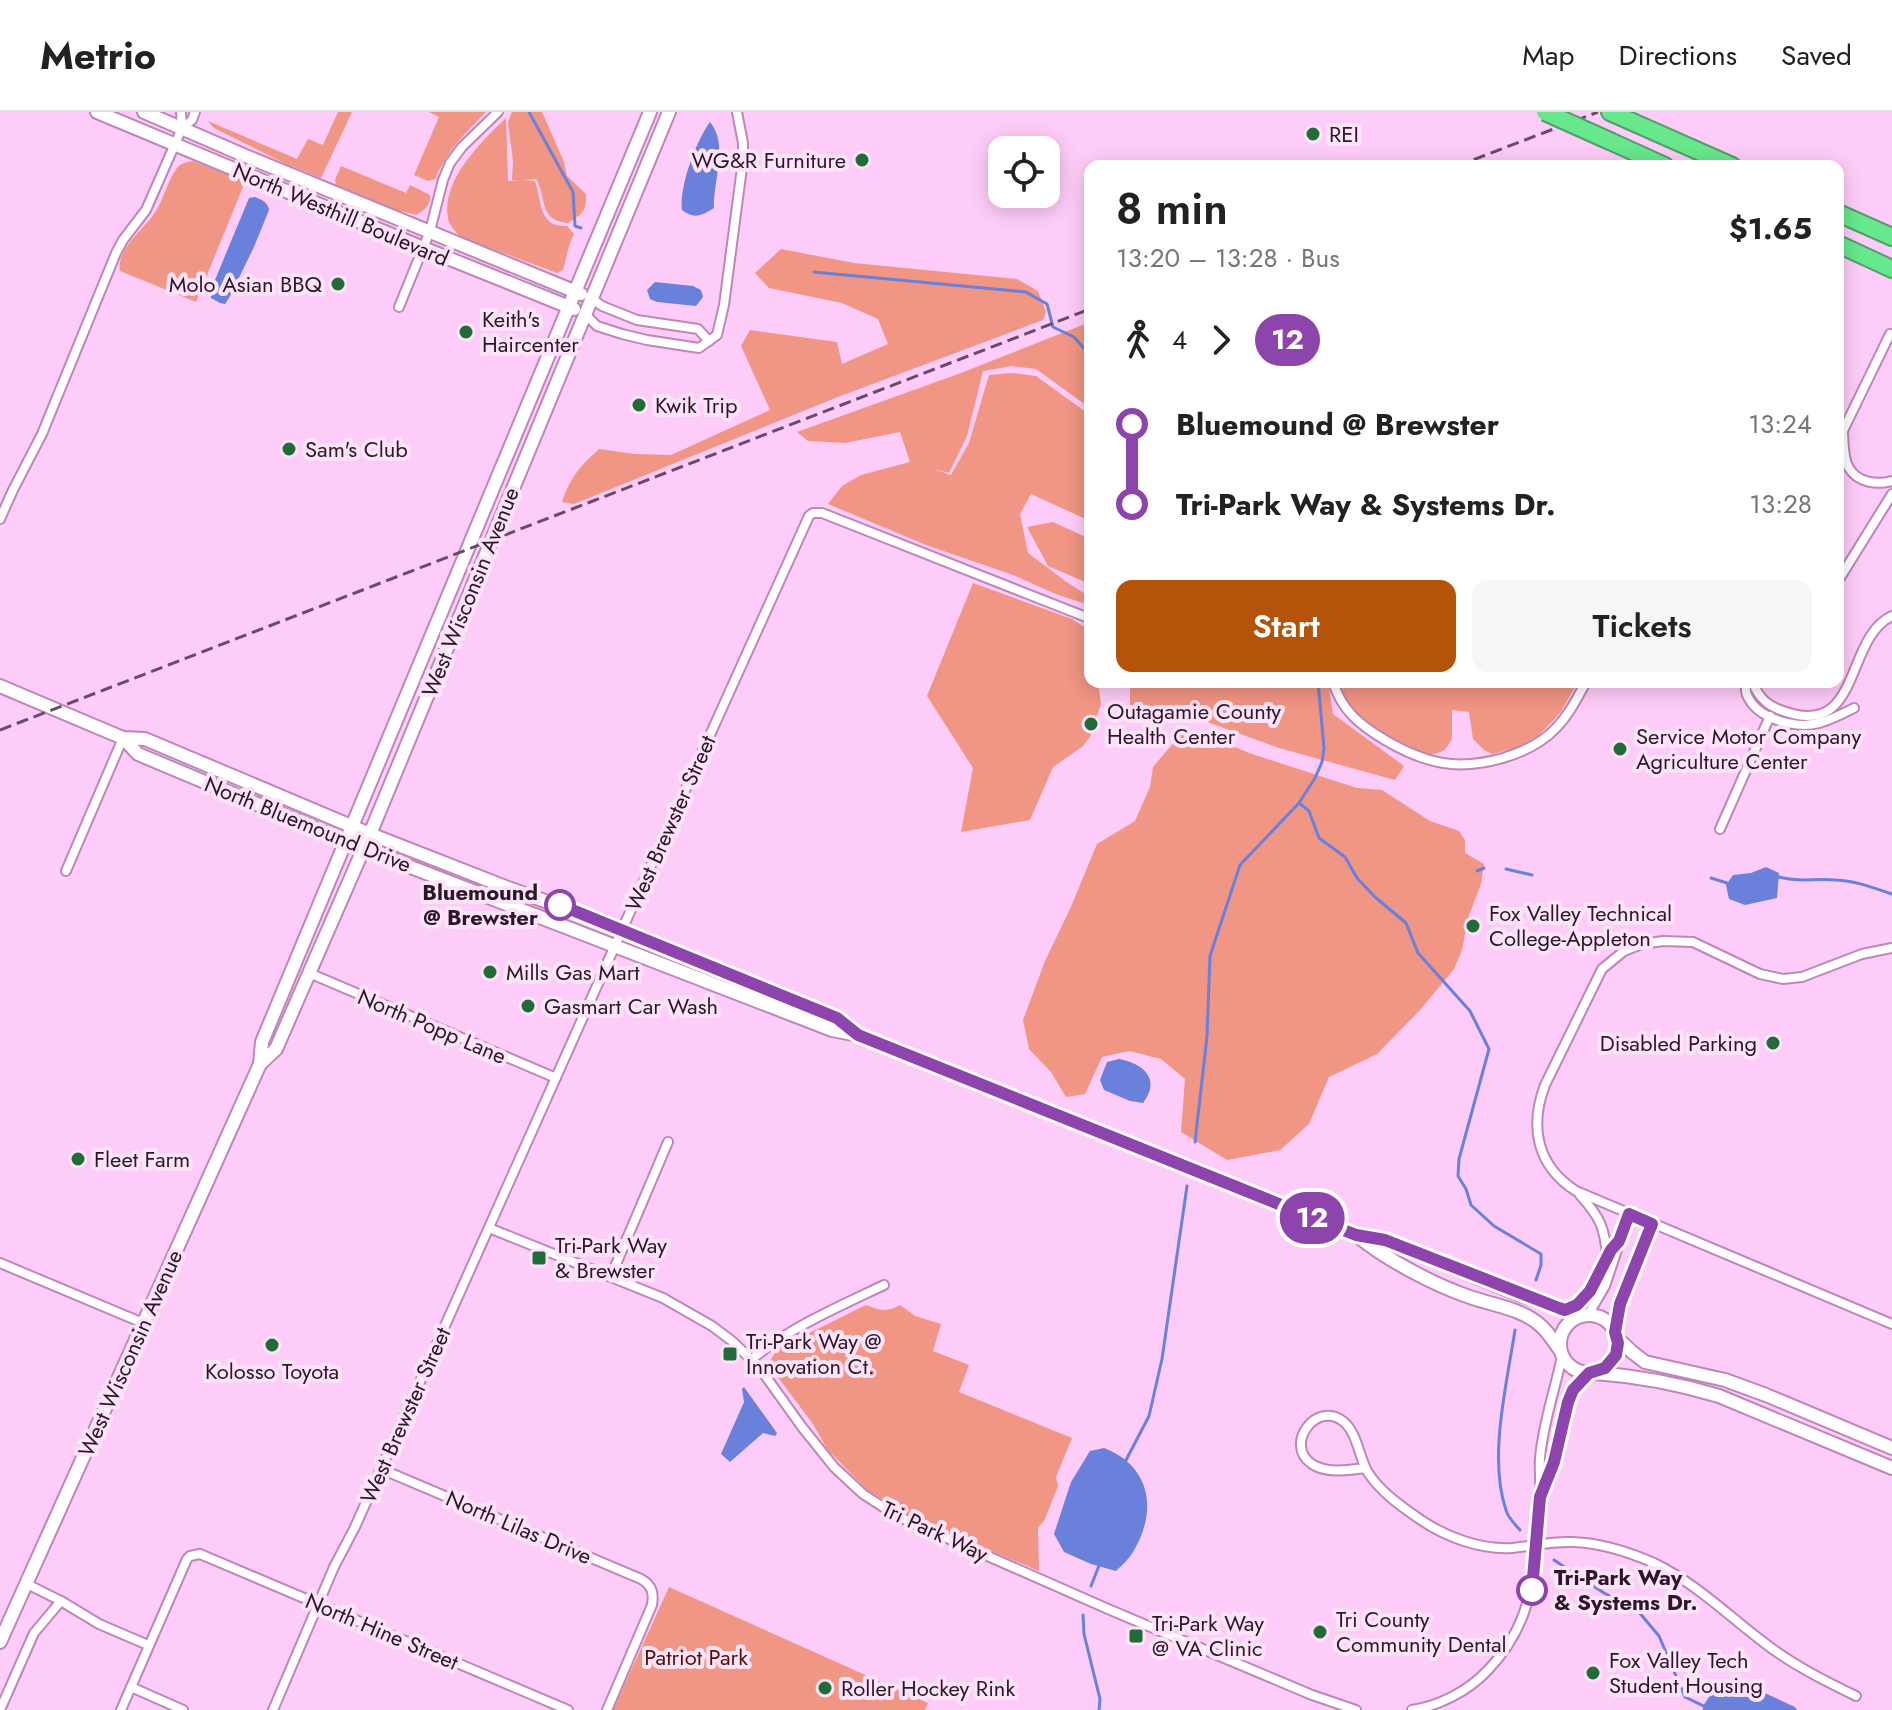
<!DOCTYPE html>
<html lang="en">
<head>
<meta charset="utf-8">
<style>
  body { margin:0; font-family:Jost,sans-serif; background:#f6f6f6; color:#222; height:100vh; display:flex; flex-direction:column; font-size:30px; white-space:nowrap }
  * { box-sizing:border-box; margin:0 }
  p { font-size:26px; color:#767676 }
  .icon { flex:none; width:44px; height:44px; fill:none; stroke:currentColor; stroke-width:2; stroke-linecap:round; stroke-linejoin:round }
  .map { position:relative; flex:1; overflow:hidden }
  .details { position:absolute; left:1084px; top:48px; width:760px; height:528px; display:flex; flex-direction:column; background:#fff; border-radius:16px; box-shadow:0 4px 20px #0003 }
  .details>* { flex:none }
  .badge { padding:0 16px; border-radius:26px; font-size:28px; line-height:52px }
  .fabs { position:absolute; left:988px; top:24px; display:grid; gap:16px }
  .fabs a { display:grid; place-items:center; width:72px; height:72px; border-radius:16px; background:#fff; box-shadow:0 4px 20px #0003; font-size:40px }
  .map>.badge { position:absolute; translate:-50% -50%; box-shadow:0 0 0 4px #fff }
  .legs { display:flex; align-items:center; gap:12px; height:88px; padding:0 32px; font-size:26px }
  .legs p { margin-inline-start:auto }
  .head { display:flex; align-items:center; justify-content:space-between; height:136px; padding:0 32px }
  h1 { font-size:44px; font-weight:600; line-height:60px }
  .cta { display:flex; gap:16px; margin-top:auto; padding:16px 32px }
  .cta a { flex:1; height:92px; border-radius:16px; background:#b45309; color:#fff; font-size:32px; font-weight:600; line-height:92px; text-align:center }
  .cta a+a { background:#f6f6f6; color:#222 }
  ul { padding:0 32px; list-style:none }
  li { display:flex; align-items:center; gap:28px; height:80px; font-size:30px }
  li i { display:grid; place-items:center; width:12px; height:100%; margin:0 10px; background:currentColor }
  li i::after { content:''; width:20px; height:20px; margin:-10px; border:6px solid; border-radius:50%; background:#fff }
  li p { margin-inline-start:auto }
  li:first-child i { background:linear-gradient(#0000 50%,currentColor 0) }
  li:last-child i { background:linear-gradient(currentColor 50%,#0000 0) }
  header { display:flex; align-items:center; gap:48px; box-sizing:border-box; height:112px; padding:0 40px; background:#fff; border-bottom:2px solid #e0e0e0 }
  header strong { font-size:38px }
  nav { display:flex; gap:44px; margin-inline-start:auto; font-size:28px }
  .map>svg:first-child { display:block }
  .green { fill:#f19584 }
  .water { fill:#6981da }
  .lines { fill:none; stroke-linecap:round; stroke-linejoin:round }
  .stream { stroke:#6981da; stroke-width:3 }
  .street-casing { stroke:#c085b9; stroke-width:12 }
  .secondary-casing { stroke:#c085b9; stroke-width:16 }
  .highway-casing { stroke:#539e6a; stroke-width:20 }
  .street { stroke:#fff; stroke-width:8 }
  .secondary { stroke:#fff; stroke-width:12 }
  .highway { stroke:#68e88d; stroke-width:16 }
  .rail { stroke:#6a4b66; stroke-width:3; stroke-dasharray:12 6; stroke-linecap:butt }
  .highway-bridge-casing { stroke:#539e6a; stroke-width:20; stroke-linecap:butt }
  .highway-bridge { stroke:#68e88d; stroke-width:16 }
  .line-1-casing { stroke:#fff; stroke-width:18 }
  .line-1 { stroke:#8e44ad; stroke-width:12 }
  .poi-dot { fill:#216b39; stroke:#fce3f8; stroke-width:3 }
  .stop-1-dot { fill:#fff; stroke:#8e44ad; stroke-width:4 }
  .labels { text-anchor:middle; stroke-width:8; stroke-linejoin:round; paint-order:stroke }
  .poi-label { font-size:22px; fill:#2d162a; stroke:#fce3f8; text-anchor:start }
  .street-label { font-size:22px; fill:#2d162a; stroke:#fce3f8 }
  .stop-label { font-size:22px; font-weight:bold; fill:#2d162a; stroke:#fce3f8; text-anchor:end }
  .park-label { font-size:22px; fill:#520e07; stroke:#fce3f8 }
</style>
</head>
<body>
<header>
<strong>Metrio</strong>
<nav><a>Map</a><a>Directions</a><a>Saved</a></nav>
</header>
<div class="map">
<svg width="1892" height="1598" viewBox="0 0 1892 1598">
  <rect width="100%" height="100%" fill="#feccf8"/>
  <g class="green">
    <polygon points="338,0 352,0 321,66 286,52 214,16 208,9 297,47 308,27 323,33"/>
    <path d="M429 0H486C465 21 447 39 435 67L428 69 414 63 439 5Z"/>
    <path d="M512 0H542L564 50 567 64 586 82C587 100 582 102 568 111 537 108 548 86 536 67L523 68 535 69C542 90 538 115 567 114L574 122C568 133 567 145 563 158L557 161 460 125C456 120 451 115 449 110 438 71 481 30 506 6L508 69 520 68H512L513 49 508 10Z"/>
    <path d="M193 49 245 70 196 190 120 159C116 137 143 118 154 102 164 88 167 69 177 56 181 51 187 50 193 49Z"/>
    <path d="M341 54 406 81 410 73 430 83C431 93 425 98 416 103L389 96 336 73 335 68Z"/>
    <path d="M781 137 854 151 1017 167 1038 179 1046 200 1043 208 838 285 574 392 562 390C570 366 580 354 599 337L635 342 671 343 770 298 741 234 750 218 837 230 842 252 888 232 878 207 842 191 769 176 755 161Z"/>
    <polygon points="1090,210 1090,296 1036,257 1012,254 983,259 967,324 949,361 931,356 951,363 969,331 989,263 1011,261 1036,264 1090,303 1090,409 1031,382 1020,402 1028,441 1068,471 1090,485 1090,493 1058,483 1013,463 926,433 828,392 842,374 861,363 910,350 900,320 845,331 808,329 797,320 961,261"/>
    <polygon points="1053,410 1090,427 1090,472 1048,454 1027,415"/>
    <polygon points="973,471 1072,507 1089,518 1090,546 1087,557 1090,561 1090,570 1098,570 1101,592 1090,625 1082,635 1053,655 1030,708 961,720 973,656 927,584"/>
    <polygon points="1130,570 1328,570 1333,602 1404,654 1395,668 1279,636 1202,608 1148,610 1130,601"/>
    <path d="M1339 570H1578L1560 601 1538 624 1516 636 1492 642 1484 638 1473 627 1469 600 1452 598V627L1445 638C1440 640 1433 643 1428 643 1418 642 1408 634 1399 630 1374 616 1345 600 1339 570Z"/>
    <polygon points="1181,622 1202,622 1252,642 1357,676 1382,678 1430,709 1459,719 1465,728 1465,741 1484,752 1481,772 1468,806 1462,838 1454,857 1420,898 1377,942 1329,965 1309,1012 1280,1038 1227,1048 1181,1020 1185,967 1161,947 1129,939 1102,945 1085,982 1066,985 1051,960 1029,937 1023,908 1045,849 1070,797 1097,732 1135,709 1150,675 1153,655"/>
    <path d="M866 1193C880 1199 887 1200 900 1193L915 1204 941 1212 933 1239 969 1253 959 1280 1072 1326 1056 1365 1058 1374 1045 1407 1038 1416 1039 1459 911 1405 866 1377 827 1337 813 1312 774 1260 770 1249 777 1237Z"/>
    <polygon points="669,1475 928,1591 925,1598 613,1598"/>
  </g>
  <g class="water">
    <path d="M710 10C729 33 713 68 714 96 703 103 694 108 682 98 679 75 696 29 710 10Z"/>
    <path d="M255 85C262 88 268 90 269 98L254 135 229 186 225 192 220 191 211 186 210 180 249 86Z"/>
    <polygon points="655,170 693,174 701,178 703,185 696,194 657,190 650,187 647,178"/>
    <polygon points="1766,755 1779,761 1777,786 1745,793 1729,787 1726,773 1733,763 1751,761"/>
    <path d="M1119 947C1144 952 1161 967 1143 991L1130 989 1104 978 1100 968 1107 950Z"/>
    <polygon points="744,1275 777,1321 775,1324 763,1321 730,1350 721,1342 744,1290 742,1277"/>
    <path d="M1104 1336C1151 1354 1158 1399 1133 1440 1129 1447 1122 1453 1116 1459L1091 1452 1064 1440 1054 1422 1071 1370 1090 1339Z"/>
    <polygon points="1707,1569 1724,1576 1756,1577 1795,1595 1797,1598 1703,1598 1703,1594 1713,1579"/>
  </g>
  <g class="lines">
    <g class="stream">
      <polyline points="529,0 573,80 575,114 581,116"/>
      <polyline points="814,160 1026,180 1047,192 1053,215 1074,225 1090,243"/>
      <polyline points="1299,691 1309,699 1319,726 1345,745 1357,766 1375,785 1406,811 1418,841 1470,899 1489,937 1459,1047 1458,1064 1466,1077 1471,1093 1494,1114 1541,1142 1541,1153 1536,1168"/>
      <polyline points="1506,757 1532,763"/>
      <polyline points="1477,759 1484,756"/>
      <path d="M1779 765C1802 771 1814 766 1836 768 1856 769 1874 776 1892 782"/>
      <polyline points="1711,766 1727,771"/>
      <polyline points="1195,1030 1207,924 1210,844 1240,753 1299,691 1315,666 1322,650 1324,636 1318,570"/>
      <path d="M1515 1218C1507 1271 1488 1346 1506 1398 1508 1406 1515 1412 1520 1418"/>
      <polyline points="1124,1352 1149,1304 1162,1247 1187,1074"/>
      <polyline points="1554,1448 1604,1481 1638,1499 1659,1524 1685,1585 1712,1598"/>
      <polyline points="1091,1474 1100,1451"/>
      <polyline points="1083,1503 1084,1522 1100,1587 1099,1598"/>
    </g>
    <g class="street-casing">
      <g id="street">
        <polyline points="181,0 182,16"/>
        <polyline points="591,186 602,194 637,208 698,217 709,229"/>
        <polyline points="399,195 430,119 443,68 450,51 462,35 498,0"/>
        <polyline points="585,202 597,214 622,222 647,228 699,236 717,223 724,193 743,48 743,31 737,0"/>
        <path d="M1843 322C1844 332 1843 347 1849 356 1858 371 1877 373 1892 369"/>
        <polyline points="1838,329 1890,222 1892,223"/>
        <polyline points="0,407 13,378 42,322 116,141 123,128 146,98 182,16 192,8 195,0"/>
        <polyline points="1838,469 1892,382"/>
        <path d="M1333 570C1342 599 1360 613 1385 628 1426 652 1457 659 1503 646 1523 640 1541 632 1556 616 1569 603 1577 586 1586 570"/>
        <path d="M1746 570C1746 574 1745 579 1747 583 1757 607 1795 617 1819 611 1831 608 1842 602 1854 596"/>
        <path d="M1753 570C1758 586 1768 594 1783 599 1862 628 1844 526 1892 504"/>
        <polyline points="1720,717 1770,604"/>
        <polyline points="66,759 123,626"/>
        <path d="M1892 836 1862 842 1802 865 1783 867 1760 862 1693 830 1663 829 1642 832 1624 839 1602 857 1545 973C1529 1015 1537 1054 1576 1079L1892 1212"/>
        <polyline points="309,861 556,966"/>
        <path d="M1580 1083C1600 1105 1605 1116 1607 1145"/>
        <polyline points="489,1116 663,1186 712,1214 732,1229 759,1255 802,1315 834,1355 863,1382 897,1404 1108,1497 1312,1583 1356,1598"/>
        <polyline points="0,1151 143,1211"/>
        <polyline points="611,1164 668,1030"/>
        <path d="M1566 1198C1597 1183 1598 1152 1619 1129"/>
        <polyline points="1588,1203 1605,1174 1629,1102"/>
        <polyline points="1615,1220 1620,1192 1652,1112"/>
        <path d="M752 1247C791 1215 838 1195 884 1173"/>
        <path d="M1365 1356C1349 1358 1326 1362 1312 1352 1283 1333 1317 1287 1344 1310 1357 1321 1359 1344 1367 1359 1379 1379 1402 1395 1421 1408 1446 1425 1481 1438 1512 1436 1533 1434 1552 1429 1573 1430 1600 1431 1629 1440 1654 1451 1697 1472 1725 1501 1762 1529 1791 1552 1823 1568 1856 1584"/>
        <path d="M381 1357 641 1467C652 1473 654 1481 652 1493L607 1598"/>
        <polyline points="1542,1381 1554,1350 1570,1285 1573,1278 1589,1261"/>
        <polyline points="27,1472 61,1489 99,1512 148,1533"/>
        <polyline points="131,1575 183,1598"/>
        <polyline points="0,1598 34,1521 61,1489"/>
        <polyline points="121,1598 187,1447 190,1444 200,1442 568,1598"/>
        <polyline points="273,1598 334,1455 355,1415 630,800 809,404 813,401 822,401 1086,505"/>
        <path d="M1412 1598C1439 1594 1468 1579 1487 1559 1529 1516 1535 1470 1537 1413 1537 1403 1540 1393 1540 1382 1541 1370 1539 1358 1540 1346 1543 1311 1555 1278 1562 1244"/>
      </g>
    </g>
    <g class="secondary-casing">
      <g id="secondary">
        <polyline points="97,0 423,136 574,197"/>
        <polyline points="144,0 248,45 581,182"/>
        <polyline points="0,574 123,626 145,627 370,722 508,776 599,808 837,906 856,921"/>
        <polyline points="123,626 138,642 364,737 832,918 858,923 1356,1123 1385,1128 1523,1184 1582,1203"/>
        <polyline points="260,952 276,937 370,722 669,0"/>
        <path d="M1359 1125C1387 1148 1433 1172 1467 1184 1491 1193 1522 1196 1541 1214 1549 1221 1554 1230 1560 1238"/>
        <circle cx="1589" cy="1232" r="29"/>
        <polyline points="1617,1226 1632,1240 1645,1250 1725,1268 1766,1283 1892,1336"/>
        <path d="M1595 1261C1637 1264 1679 1272 1719 1284L1892 1356"/>
        <polyline points="0,1530 260,952 262,930 650,0"/>
      </g>
    </g>
    <g class="highway-casing">
      <g id="highway">
        <polyline points="1610,0 1732,54"/>
        <polyline points="1612,30 1665,54"/>
        <polyline points="1838,101 1892,125"/>
        <polyline points="1838,132 1892,157"/>
      </g>
    </g>
    <use href="#street" class="street"/>
    <use href="#secondary" class="secondary"/>
    <use href="#highway" class="highway"/>
    <g class="rail">
      <polyline points="1457,54 1598,0"/>
      <polyline points="0,618 1090,197"/>
    </g>
    <g class="highway-bridge-casing">
      <polyline id="highway-bridge" points="1545,0 1612,30"/>
    </g>
    <use href="#highway-bridge" class="highway-bridge"/>
  </g>
  <g class="lines">
    <g class="line-1-casing">
      <polyline id="line-1" points="560,793 837,906 858,923 1356,1123 1385,1128 1559,1196 1565,1198 1577,1193 1590,1179 1611,1138 1619,1129 1629,1102 1652,1112 1620,1192 1615,1220 1618,1231 1616,1243 1605,1256 1589,1261 1573,1278 1568,1290 1554,1350 1540,1385 1532,1478"/>
    </g>
    <use href="#line-1" class="line-1"/>
  </g>
  <g class="poi-dot">
    <circle cx="1313" cy="22" r="8"/>
    <circle cx="862" cy="48" r="8"/>
    <circle cx="338" cy="172" r="8"/>
    <circle cx="466" cy="220" r="8"/>
    <circle cx="639" cy="293" r="8"/>
    <circle cx="289" cy="337" r="8"/>
    <circle cx="1091" cy="612" r="8"/>
    <circle cx="1620" cy="637" r="8"/>
    <circle cx="1473" cy="814" r="8"/>
    <circle cx="490" cy="860" r="8"/>
    <circle cx="528" cy="894" r="8"/>
    <circle cx="1773" cy="931" r="8"/>
    <circle cx="78" cy="1047" r="8"/>
    <rect x="531" y="1138" width="16" height="16" rx="4"/>
    <circle cx="272" cy="1233" r="8"/>
    <rect x="722" y="1234" width="16" height="16" rx="4"/>
    <circle cx="1320" cy="1520" r="8"/>
    <rect x="1128" y="1516" width="16" height="16" rx="4"/>
    <circle cx="1593" cy="1561" r="8"/>
    <circle cx="825" cy="1576" r="8"/>
  </g>
  <g class="stop-1-dot">
    <circle cx="560" cy="793" r="14"/>
    <circle cx="1532" cy="1478" r="14"/>
  </g>
  <g class="labels">
    <g class="poi-label">
      <text x="1329" y="30">REI</text>
      <text x="846" y="56" text-anchor="end">WG&amp;R Furniture</text>
      <text x="322" y="180" text-anchor="end">Molo Asian BBQ</text>
      <text x="482" y="215">Keith's<tspan x="482" dy="25">Haircenter</tspan></text>
      <text x="655" y="301">Kwik Trip</text>
      <text x="305" y="345">Sam's Club</text>
      <text x="1107" y="607">Outagamie County<tspan x="1107" dy="25">Health Center</tspan></text>
      <text x="1636" y="632">Service Motor Company<tspan x="1636" dy="25">Agriculture Center</tspan></text>
      <text x="1489" y="809">Fox Valley Technical<tspan x="1489" dy="25">College-Appleton</tspan></text>
      <text x="506" y="868">Mills Gas Mart</text>
      <text x="544" y="902">Gasmart Car Wash</text>
      <text x="1757" y="939" text-anchor="end">Disabled Parking</text>
      <text x="94" y="1055">Fleet Farm</text>
      <text x="555" y="1141">Tri-Park Way<tspan x="555" dy="25">&amp; Brewster</tspan></text>
      <text x="746" y="1237">Tri-Park Way @<tspan x="746" dy="25">Innovation Ct.</tspan></text>
      <text x="272" y="1267" text-anchor="middle">Kolosso Toyota</text>
      <text x="1336" y="1515">Tri County<tspan x="1336" dy="25">Community Dental</tspan></text>
      <text x="1152" y="1519">Tri-Park Way<tspan x="1152" dy="25">@ VA Clinic</tspan></text>
      <text x="1609" y="1556">Fox Valley Tech<tspan x="1609" dy="25">Student Housing</tspan></text>
      <text x="841" y="1584">Roller Hockey Rink</text>
    </g>
    <g class="street-label">
      <text transform="translate(341 102) rotate(23)" y="8">North Westhill Boulevard</text>
      <text transform="translate(470 480) rotate(-68)" y="8">West Wisconsin Avenue</text>
      <text transform="translate(670 711) rotate(-66)" y="8">West Brewster Street</text>
      <text transform="translate(308 712) rotate(22)" y="8">North Bluemound Drive</text>
      <text transform="translate(432 914) rotate(23)" y="8">North Popp Lane</text>
      <text transform="translate(130 1241) rotate(-66)" y="8">West Wisconsin Avenue</text>
      <text transform="translate(405 1303) rotate(-66)" y="8">West Brewster Street</text>
      <text transform="translate(519 1415) rotate(23)" y="8">North Lilas Drive</text>
      <text transform="translate(935 1419) rotate(25)" y="8">Tri Park Way</text>
      <text transform="translate(382 1519) rotate(23)" y="8">North Hine Street</text>
    </g>
    <g class="stop-label">
      <text x="538" y="788">Bluemound<tspan x="538" dy="25">@ Brewster</tspan></text>
      <text x="1554" y="1473" text-anchor="start">Tri-Park Way<tspan x="1554" dy="25">&amp; Systems Dr.</tspan></text>
    </g>
    <g class="park-label">
      <text x="696" y="1553">Patriot Park</text>
    </g>
  </g>
</svg>
<div class="fabs">
<a><svg class="icon" aria-label="locate" viewBox="0 0 24 24"><circle cx="12" cy="12" r="6"/><path d="M12 2v4M12 18v4M2 12h4M18 12h4"/></svg></a>
</div>
<b class="badge" style="left:1312px;top:1106px;background:#8e44ad;color:#fff">12</b>
<section class="details">
<div class="head"><div><h1>8 min</h1><p>13:20 – 13:28 · Bus</p></div><b>$1.65</b></div>
<div class="legs"><svg class="icon" aria-label="walk" viewBox="0 0 24 24"><circle cx="13" cy="4" r="2"/><path d="M13 8l-2 6 4 7M11 14l-3 7M7 12l3-4h3l4 4"/></svg>4<svg class="icon" aria-label="forward" viewBox="0 0 24 24"><path d="M9 5l7 7-7 7"/></svg><b class="badge" style="background:#8e44ad;color:#fff">12</b></div>
<ul>
<li><i style="color:#8e44ad"></i><b>Bluemound @ Brewster</b><p>13:24</p></li>
<li><i style="color:#8e44ad"></i><b>Tri-Park Way &amp; Systems Dr.</b><p>13:28</p></li>
</ul>
<div class="cta"><a>Start</a><a>Tickets</a></div>
</section>
</div>
</body>
</html>
